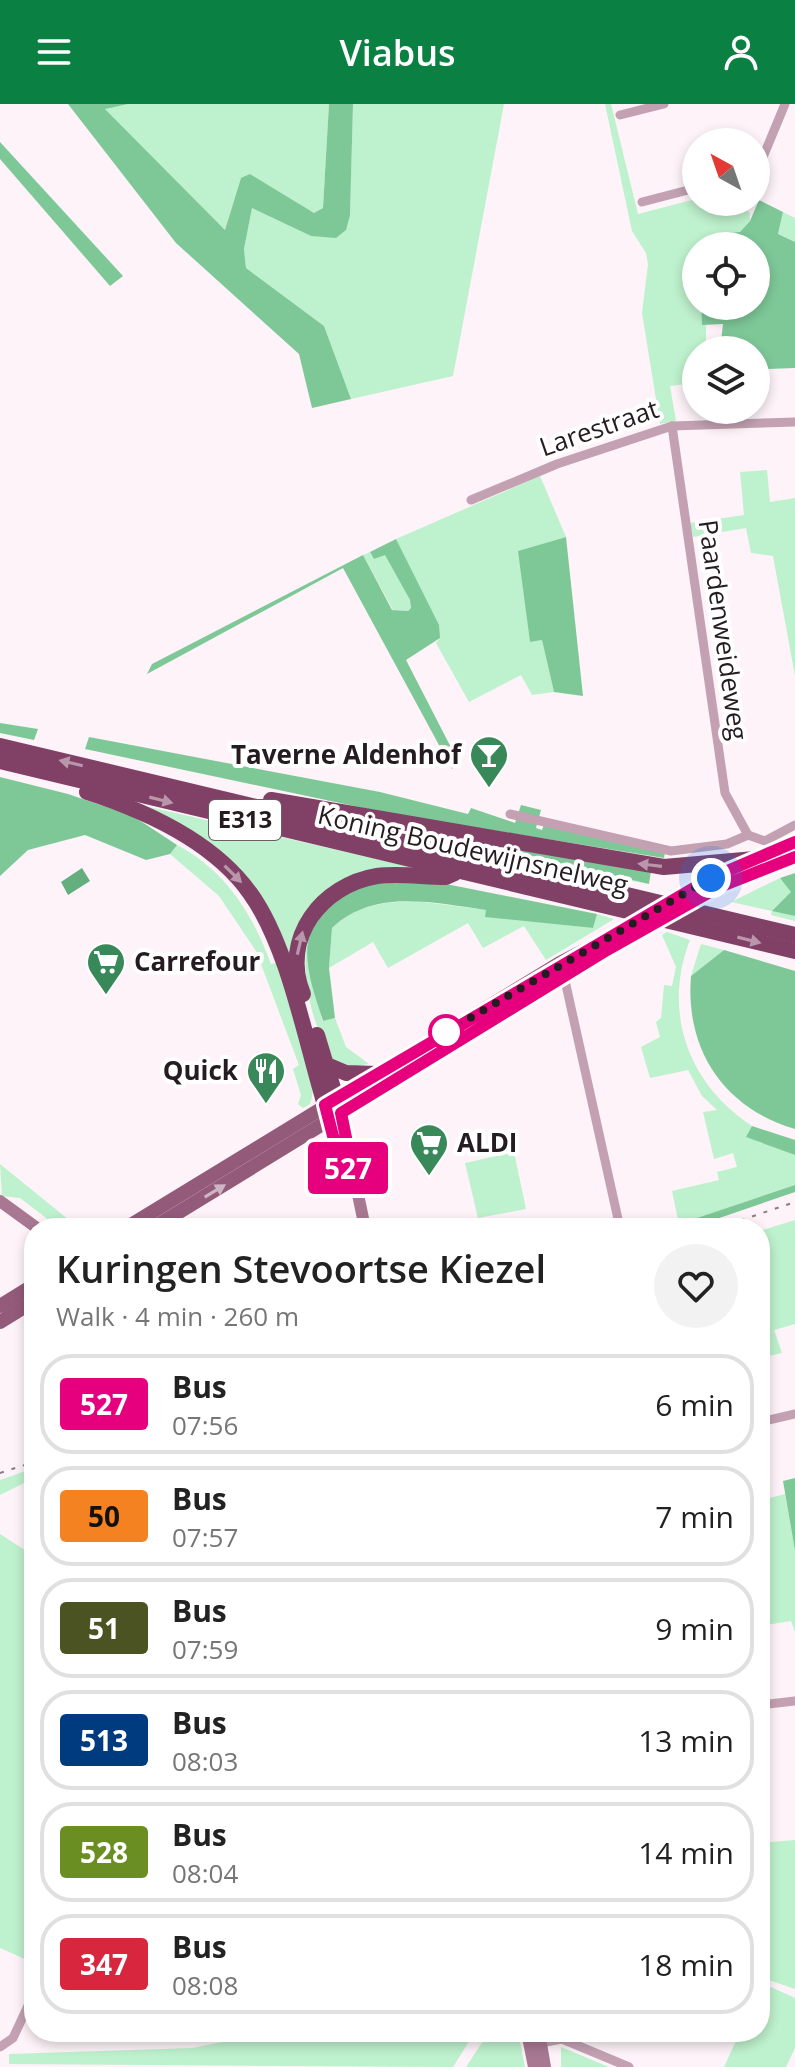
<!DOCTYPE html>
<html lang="en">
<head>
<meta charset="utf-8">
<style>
  body { margin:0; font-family:"Open Sans",sans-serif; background:#f2f2f2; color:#222; height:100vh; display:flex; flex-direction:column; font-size:30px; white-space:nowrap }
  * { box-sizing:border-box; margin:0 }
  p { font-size:26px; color:#767676 }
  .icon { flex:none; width:44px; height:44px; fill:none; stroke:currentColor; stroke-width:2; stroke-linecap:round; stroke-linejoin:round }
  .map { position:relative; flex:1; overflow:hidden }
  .sheet { position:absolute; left:24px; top:1114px; width:746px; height:824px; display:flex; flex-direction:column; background:#fff; border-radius:32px; box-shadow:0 4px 12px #0003 }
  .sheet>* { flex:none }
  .badge { padding:0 16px; border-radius:6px; font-size:28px; line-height:52px }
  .needle { width:52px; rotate:320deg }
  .controls { position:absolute; left:682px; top:24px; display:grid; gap:16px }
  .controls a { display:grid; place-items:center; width:88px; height:88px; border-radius:50%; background:#fff; box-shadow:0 4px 12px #0003; font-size:40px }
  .you { position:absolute; width:40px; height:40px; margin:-20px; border:6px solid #fff; border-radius:50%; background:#1a73e8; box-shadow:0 0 0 12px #1a73e833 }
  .map>.badge { position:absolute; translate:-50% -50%; box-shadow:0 0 0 4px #fff }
  .round { display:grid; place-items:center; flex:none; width:84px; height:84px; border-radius:42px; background:#f2f2f2 }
  .headline { display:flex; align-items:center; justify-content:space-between; height:136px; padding:0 32px }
  h1 { font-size:38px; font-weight:600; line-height:60px }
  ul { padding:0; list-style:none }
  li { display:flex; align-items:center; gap:24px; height:100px; margin:0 16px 12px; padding:0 16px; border:4px solid #e0e0e0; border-radius:32px }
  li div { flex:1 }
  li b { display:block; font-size:30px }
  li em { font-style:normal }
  li .badge { min-width:88px; font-weight:700; text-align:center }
  header { display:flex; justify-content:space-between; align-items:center; height:104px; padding:0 32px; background:#0b8043; color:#fff; font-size:36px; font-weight:600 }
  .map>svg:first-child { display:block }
  .green { fill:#bef1cd }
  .forest { fill:#7ec898 }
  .water { fill:#65af7f }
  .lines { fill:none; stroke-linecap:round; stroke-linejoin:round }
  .minor { stroke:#c3a1b2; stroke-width:9 }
  .secondary { stroke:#a87892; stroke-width:12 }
  .primary { stroke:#945a7a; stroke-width:14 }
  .motorway { stroke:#814066; stroke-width:16 }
  .rail { stroke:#887e83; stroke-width:2; stroke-dasharray:4 8; stroke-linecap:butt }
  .oneway { fill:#ba96ab }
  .oneway2 { fill:#cfb5c3 }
  .line-casing { stroke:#fff; stroke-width:18 }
  .line { stroke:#e6007e; stroke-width:12 }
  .walk { stroke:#251c21; stroke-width:8; stroke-dasharray:0 14.4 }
  .stop-dot { fill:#fff; stroke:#e6007e; stroke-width:4 }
  .labels { text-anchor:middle; stroke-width:8; stroke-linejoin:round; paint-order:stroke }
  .shield { fill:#fff; stroke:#666064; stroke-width:2 }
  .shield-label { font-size:24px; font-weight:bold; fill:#251c21 }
  .street-label { font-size:26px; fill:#251c21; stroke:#fff }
  .poi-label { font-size:26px; font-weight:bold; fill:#251c21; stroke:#fff; text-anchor:end }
</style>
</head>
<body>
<header><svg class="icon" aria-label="menu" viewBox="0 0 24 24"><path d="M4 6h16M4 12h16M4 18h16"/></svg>Viabus<svg class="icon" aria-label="person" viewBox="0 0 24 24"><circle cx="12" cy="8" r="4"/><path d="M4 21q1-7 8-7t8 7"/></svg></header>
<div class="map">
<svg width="795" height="1963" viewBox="0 0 795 1963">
  <rect width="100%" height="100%" fill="#fdf3f8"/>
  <g class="green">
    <polygon points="128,0 329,0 323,104 314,109 241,74 225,126 104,4"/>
    <polygon points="353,0 504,0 453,272 351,295 324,222 246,164 244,145 252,104 311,132 350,110"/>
    <polygon points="605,0 611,0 638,110 696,95 696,98 736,98 750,109 750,117 740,128 721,129 712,142 696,142 696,202 701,202 702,220 706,220 706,246 696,246 694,279 670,282 676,317 660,320 642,209 648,160 646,149 632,127"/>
    <polygon points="783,108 795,114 795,138 778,130"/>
    <polygon points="767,366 770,398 795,394 795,572 773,452 751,449 746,424 693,433 690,419 744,411 740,368"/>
    <polygon points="540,372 566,433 519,447 530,538 542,536 554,588 532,591 521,571 469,598 436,539 440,534 396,435"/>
    <polygon points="370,448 374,455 385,450 410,496 411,504 408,507 393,506 363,451"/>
    <polygon points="136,700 420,765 381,767 293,854 287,853 255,785"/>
    <polygon points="444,731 523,746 523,750 649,780 548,762 442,738"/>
    <path d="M177 741C226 767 252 809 271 860L276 859C287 891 323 969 310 1000L303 1004 298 1000 301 991 293 965 299 961 256 847 219 792 170 750Z"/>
    <polygon points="780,774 792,788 773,807 795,812 795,817 771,811 772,807 731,798"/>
    <path d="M416 797 487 806 485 812 592 824 597 810 614 815 546 856 524 822 483 844 468 819 388 864 373 838 329 864 332 824C357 801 382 798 416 797Z"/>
    <path d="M667 828 690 836C662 908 688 980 752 1022L747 1033 795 1051V1081L679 1120 672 1087 719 1076 717 1068 737 1063 733 1049 714 1055 703 1008 717 1006 702 992 688 966 650 974 641 943 660 933 656 918 661 914 664 881 672 882 676 863 662 831Z"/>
    <path d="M306 833 322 917 335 914 346 943 369 960 339 965C312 925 302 881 306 833Z"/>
    <polygon points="701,840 724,846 691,872"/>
    <polygon points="514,1048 526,1105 478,1114 465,1059"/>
    <polygon points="0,1060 69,1116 74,1122 58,1123 20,1094 2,1092"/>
    <polygon points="795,1116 795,1220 774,1226 782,1249 760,1254 760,1127"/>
    <polygon points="34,1364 34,1374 0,1391 0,1376"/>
    <polygon points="760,1385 762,1396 785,1390 795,1447 795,1528 791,1517 760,1522"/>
    <polygon points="0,1430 34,1452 34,1859 0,1844"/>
    <polygon points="795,1736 795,1885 760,1873 765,1864 760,1861 760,1739"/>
    <polygon points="762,1879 795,1894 795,1944 786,1963 724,1963 740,1928 760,1928"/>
    <polygon points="272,1928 475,1928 453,1963 9,1960 9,1950 192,1944"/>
    <polygon points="489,1928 518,1928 525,1963 466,1963"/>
    <polygon points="561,1943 609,1963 561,1963"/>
  </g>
  <g class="forest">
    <polygon points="68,0 128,0 105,5 225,126 241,74 250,70 314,109 323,104 329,0 353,0 350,111 346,126 336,134 311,132 252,104 244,145 246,164 324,222 351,295 312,304 299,250 176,139"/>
    <polygon points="0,38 123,172 110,182 0,55"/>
    <polygon points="759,96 783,108 778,130 795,138 795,264 767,265 767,276 756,276 756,246 720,246 723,220 702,221 701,202 756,202 756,142 712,142 721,129 740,128 750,117"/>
    <polygon points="566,433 583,592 554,588 542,536 530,538 518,447"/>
    <polygon points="396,435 439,521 440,534 406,556 458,657 452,665 343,464 147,570 152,560 363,451 392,506 408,507 411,504 410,496 385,451 374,455 370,448"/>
    <polygon points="0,619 38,625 34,636 0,629"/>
    <polygon points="89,633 380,688 468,710 471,704 515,719 521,701 541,706 536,724 542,726 545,718 666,742 664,754 392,710 85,645"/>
    <polygon points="0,673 68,690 133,712 177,741 170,750 146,756 85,731 28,746 0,772"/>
    <polygon points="523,746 651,767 649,780 522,750"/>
    <polygon points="795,769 795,812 772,807 791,788 780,774"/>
    <path d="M368 778H436L597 810 593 824 485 813 486 806C433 799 375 784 332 824L329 864 335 914 323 917C311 879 294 838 324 804 335 793 355 786 368 778Z"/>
    <path d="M724 846 795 867V1025C723 1004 685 945 691 872Z"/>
    <polygon points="752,1022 795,1036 795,1051 746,1033"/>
    <polygon points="795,1081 795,1088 690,1124 679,1124 679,1120"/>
    <polygon points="795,1374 795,1447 783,1377"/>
  </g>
  <polygon class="water" points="82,764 90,777 68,791 61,778"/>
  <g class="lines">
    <g class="minor">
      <polyline points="620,11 664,0"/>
      <polyline points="756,70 785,0"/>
      <polyline points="642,98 696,84"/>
      <polyline points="672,322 725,689 748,731"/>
      <polyline points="471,396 557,360 672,322 795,318"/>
      <polyline points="510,710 671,747 727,740 748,731"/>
      <polyline points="748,731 765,737 795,721"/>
      <polyline points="564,872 620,1124"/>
      <polyline points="760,1318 795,1310"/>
      <polyline points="760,1601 795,1597"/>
      <polyline points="535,1940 562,1935 629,1963"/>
      <polyline points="0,1943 13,1934 34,1889"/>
    </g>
    <g class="secondary">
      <polyline points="341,1009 365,1124"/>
      <polyline points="329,1017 345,1057"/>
      <polyline points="0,1097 37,1124"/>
      <polyline points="527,1928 534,1963"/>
      <polyline points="539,1928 545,1963"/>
    </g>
    <g class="primary">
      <polyline points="126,1124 560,859 624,826 711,774 795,738"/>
      <polyline points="153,1124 607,846 717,784 795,753"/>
      <polyline points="0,1202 34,1181"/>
      <polyline points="0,1218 34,1197"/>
    </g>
    <g class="motorway">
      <polyline points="0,642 795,831"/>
      <polyline points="0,657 795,847"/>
      <path d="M87 688C146 707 213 737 250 789 288 841 306 939 325 1001"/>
      <polyline points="271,696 664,763 755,755"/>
      <path d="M303 890C280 834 322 781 377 772 400 769 423 773 446 773L455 769"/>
      <polyline points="317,931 336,994"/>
      <polyline points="327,961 346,969 377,970"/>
    </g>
    <g class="rail">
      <polyline points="718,1124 795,1098"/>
      <polyline points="0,1369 34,1358"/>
    </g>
  </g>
  <defs><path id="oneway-solid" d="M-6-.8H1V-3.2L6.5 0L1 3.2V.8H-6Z" transform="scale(2)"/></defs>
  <g class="oneway">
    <use href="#oneway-solid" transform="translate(71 659) rotate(-167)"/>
    <use href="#oneway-solid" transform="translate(161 696) rotate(14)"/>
    <use href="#oneway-solid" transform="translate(650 761) rotate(-173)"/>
    <use href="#oneway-solid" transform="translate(233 770) rotate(45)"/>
    <use href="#oneway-solid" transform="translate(749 836) rotate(14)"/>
    <use href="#oneway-solid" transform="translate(300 839) rotate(-77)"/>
  </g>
  <use class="oneway2" href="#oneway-solid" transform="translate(215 1087) rotate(-31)"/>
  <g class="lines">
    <g class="line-casing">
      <polyline id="line" points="795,738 711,774 325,1001 333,1032 355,1078 341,1009 607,846 717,784 795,753"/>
    </g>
    <use href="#line" class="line"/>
    <polyline class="walk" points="446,928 711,774"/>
  </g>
  <defs>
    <g id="bar-pin" transform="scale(2)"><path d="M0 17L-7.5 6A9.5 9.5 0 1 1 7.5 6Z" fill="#388859" stroke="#fff"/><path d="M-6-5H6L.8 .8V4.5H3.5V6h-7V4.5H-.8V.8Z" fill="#fff"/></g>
    <g id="supermarket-pin" transform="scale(2)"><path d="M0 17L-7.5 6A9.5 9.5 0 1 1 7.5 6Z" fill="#388859" stroke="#fff"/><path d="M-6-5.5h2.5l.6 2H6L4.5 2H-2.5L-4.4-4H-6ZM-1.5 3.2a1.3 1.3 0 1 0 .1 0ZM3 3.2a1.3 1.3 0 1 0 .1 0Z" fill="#fff"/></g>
    <g id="restaurant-pin" transform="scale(2)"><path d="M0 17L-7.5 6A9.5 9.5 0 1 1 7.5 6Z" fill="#388859" stroke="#fff"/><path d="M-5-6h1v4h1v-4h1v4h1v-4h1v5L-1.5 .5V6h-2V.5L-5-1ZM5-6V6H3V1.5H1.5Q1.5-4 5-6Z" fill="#fff"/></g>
  </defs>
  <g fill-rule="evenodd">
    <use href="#bar-pin" x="489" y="651"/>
    <use href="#supermarket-pin" x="106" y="858"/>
    <use href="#restaurant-pin" x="266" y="967"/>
    <use href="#supermarket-pin" x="429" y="1039"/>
  </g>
  <circle class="stop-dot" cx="446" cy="928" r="16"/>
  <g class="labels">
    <rect class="shield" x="209" y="696" width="72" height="40" rx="6"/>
    <g class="shield-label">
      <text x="245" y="724">E313</text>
    </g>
    <g class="street-label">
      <text transform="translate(599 324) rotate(-19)" y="9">Larestraat</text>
      <text transform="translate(723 526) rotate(82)" y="9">Paardenweideweg</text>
      <text transform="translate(473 746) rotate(13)" y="9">Koning Boudewijnsnelweg</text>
    </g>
    <g class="poi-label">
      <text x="461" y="660">Taverne Aldenhof</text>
      <text x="134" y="867" text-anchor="start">Carrefour</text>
      <text x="238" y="976">Quick</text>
      <text x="457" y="1048" text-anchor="start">ALDI</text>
    </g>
  </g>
</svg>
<div class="controls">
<a><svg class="needle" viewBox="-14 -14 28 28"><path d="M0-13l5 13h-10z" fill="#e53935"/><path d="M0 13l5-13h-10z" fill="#767676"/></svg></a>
<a><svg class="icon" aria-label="locate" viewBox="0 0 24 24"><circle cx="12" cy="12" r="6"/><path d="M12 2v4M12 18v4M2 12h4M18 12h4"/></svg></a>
<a><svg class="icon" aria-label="layers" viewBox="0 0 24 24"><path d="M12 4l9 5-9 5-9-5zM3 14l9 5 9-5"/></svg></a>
</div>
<div class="you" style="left:711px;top:774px"></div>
<b class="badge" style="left:348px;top:1064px;background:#e6007e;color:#fff">527</b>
<section class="sheet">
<div class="headline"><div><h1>Kuringen Stevoortse Kiezel</h1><p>Walk · 4 min · 260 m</p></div><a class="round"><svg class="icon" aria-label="heart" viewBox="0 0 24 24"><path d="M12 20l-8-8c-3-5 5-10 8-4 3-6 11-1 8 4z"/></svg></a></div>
<ul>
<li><span class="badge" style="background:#e6007e;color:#fff">527</span><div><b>Bus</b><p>07:56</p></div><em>6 min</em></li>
<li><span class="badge" style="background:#f58220;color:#111">50</span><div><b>Bus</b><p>07:57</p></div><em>7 min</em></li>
<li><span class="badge" style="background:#4a5321;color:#fff">51</span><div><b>Bus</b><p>07:59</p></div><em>9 min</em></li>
<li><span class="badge" style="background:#003b80;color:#fff">513</span><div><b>Bus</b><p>08:03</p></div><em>13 min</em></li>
<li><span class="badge" style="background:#6b8e23;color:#fff">528</span><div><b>Bus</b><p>08:04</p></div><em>14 min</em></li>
<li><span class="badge" style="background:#d7263d;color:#fff">347</span><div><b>Bus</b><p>08:08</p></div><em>18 min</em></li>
</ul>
</section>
</div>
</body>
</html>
